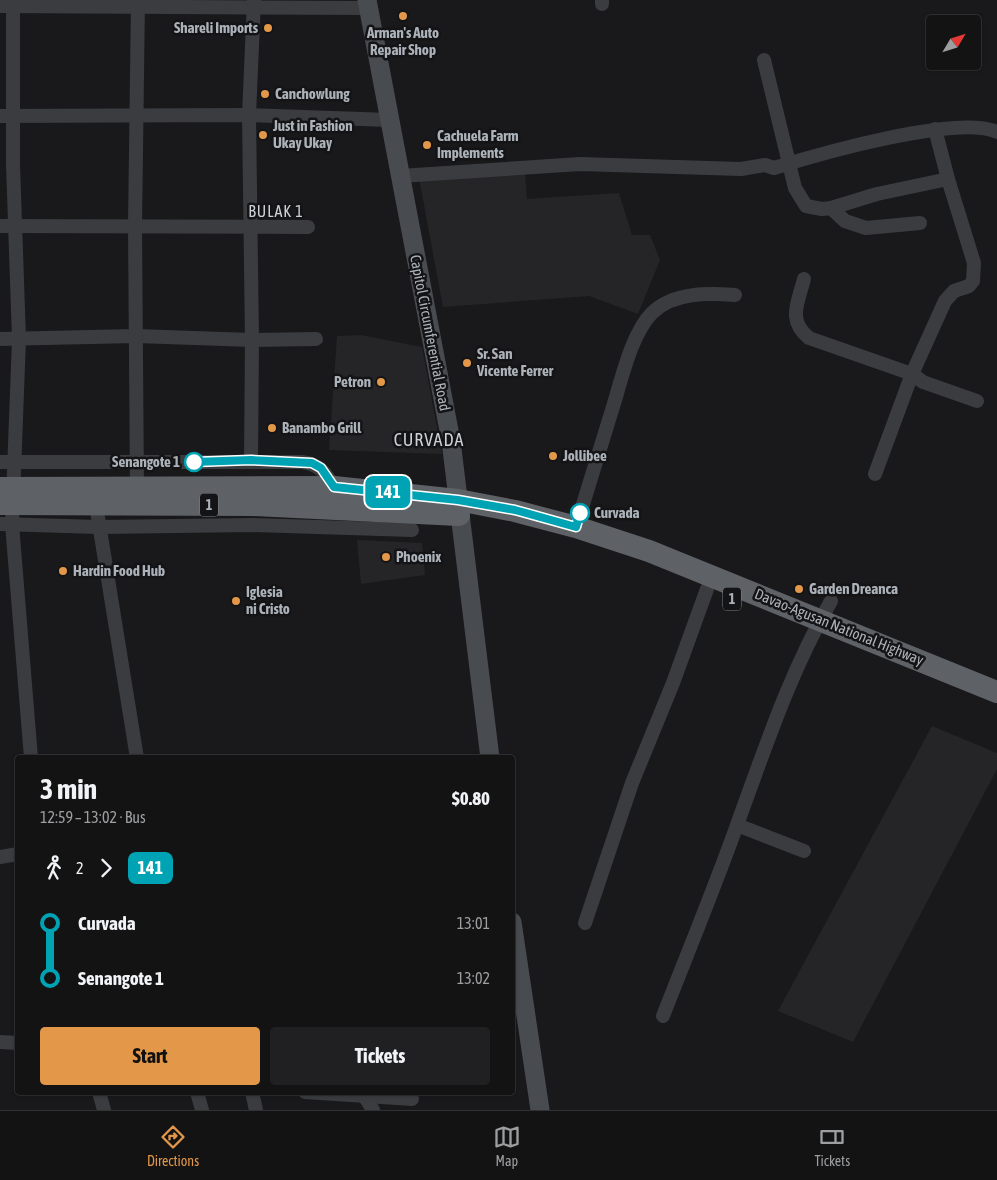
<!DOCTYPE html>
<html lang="en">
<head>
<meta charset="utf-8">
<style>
  body { margin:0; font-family:"Asap Condensed",sans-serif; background:#202022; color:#f1f3f6; height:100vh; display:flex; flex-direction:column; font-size:19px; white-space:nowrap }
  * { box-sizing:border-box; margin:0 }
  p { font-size:16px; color:#9d9ea0 }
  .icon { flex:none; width:28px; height:28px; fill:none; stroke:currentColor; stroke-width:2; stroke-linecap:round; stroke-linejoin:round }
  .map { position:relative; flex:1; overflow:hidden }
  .side { position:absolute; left:15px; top:755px; width:500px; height:340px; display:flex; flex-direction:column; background:#131314; border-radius:5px; box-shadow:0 1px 4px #0004,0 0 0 1px #323234 }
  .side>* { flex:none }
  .badge { padding:0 10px; border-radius:8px; font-size:18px; line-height:32px }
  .needle { width:32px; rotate:52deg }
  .fabs { position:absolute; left:926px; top:15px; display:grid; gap:10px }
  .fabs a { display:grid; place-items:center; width:55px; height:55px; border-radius:5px; background:#131314; box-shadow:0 1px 4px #0004,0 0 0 1px #323234; font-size:25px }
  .map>.badge { position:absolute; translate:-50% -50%; box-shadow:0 0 0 2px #fff }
  .legs { display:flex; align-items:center; gap:8px; height:55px; padding:0 25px; font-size:16px }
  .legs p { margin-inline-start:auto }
  .overview { display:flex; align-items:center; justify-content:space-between; height:85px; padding:0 25px }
  h1 { font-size:28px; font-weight:700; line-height:38px }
  .primary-button { display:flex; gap:10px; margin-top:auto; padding:10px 25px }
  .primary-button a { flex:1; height:58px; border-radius:5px; background:#e39849; color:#111; font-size:20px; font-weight:700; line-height:58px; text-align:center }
  .primary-button a+a { background:#202022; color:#f1f3f6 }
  ul { padding:0 25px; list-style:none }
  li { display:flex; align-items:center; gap:18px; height:55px; font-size:19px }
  li i { display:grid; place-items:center; width:8px; height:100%; margin:0 6px; background:currentColor }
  li i::after { content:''; width:12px; height:12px; margin:-6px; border:4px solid; border-radius:50%; background:#131314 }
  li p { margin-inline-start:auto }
  li:first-child i { background:linear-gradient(#0000 50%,currentColor 0) }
  li:last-child i { background:linear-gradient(currentColor 50%,#0000 0) }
  .menu { display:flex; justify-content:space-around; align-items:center; height:70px; border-top:1px solid #323234; background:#131314; font-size:14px; color:#9d9ea0 }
  .menu a { display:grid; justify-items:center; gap:2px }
  .menu .on { color:#e39849 }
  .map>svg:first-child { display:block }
  .built { fill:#252528 }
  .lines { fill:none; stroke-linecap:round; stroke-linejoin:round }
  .minor { stroke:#3a3c3f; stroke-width:14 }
  .secondary { stroke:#484b4f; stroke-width:19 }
  .trunk { stroke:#5e6267; stroke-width:22 }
  .line-1-casing { stroke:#fff; stroke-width:11 }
  .line-1 { stroke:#00a3b4; stroke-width:8 }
  .poi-dot { fill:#e39849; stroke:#141416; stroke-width:2 }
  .stop-1-dot { fill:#fff; stroke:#00a3b4; stroke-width:2.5 }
  .labels { text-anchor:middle; stroke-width:5; stroke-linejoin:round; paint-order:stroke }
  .shield { fill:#141416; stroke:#7e8388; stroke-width:1 }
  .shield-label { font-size:14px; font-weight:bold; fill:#acb2b9 }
  .poi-label { font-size:15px; font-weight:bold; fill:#acb2b9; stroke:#141416; text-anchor:start }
  .street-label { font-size:15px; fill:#acb2b9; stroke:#141416 }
  .stop-label { font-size:15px; font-weight:bold; fill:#acb2b9; stroke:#141416; text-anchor:end }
  .neighbourhood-label { font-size:16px; letter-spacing:1px; fill:#cdd1d6; stroke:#141416 }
  .quarter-label { font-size:18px; letter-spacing:1px; fill:#cdd1d6; stroke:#141416 }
</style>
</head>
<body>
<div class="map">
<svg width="997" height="1110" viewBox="0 0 997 1110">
  <rect width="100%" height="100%" fill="#19191b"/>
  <g class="built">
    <polygon points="525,172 527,199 619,193 632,235 650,235 660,260 638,314 589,296 443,307 419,178"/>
    <polygon points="361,335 422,347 442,454 329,450 337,336"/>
    <polygon points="357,540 422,543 425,575 361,584"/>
    <polygon points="932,726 997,753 997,769 853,1042 778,1011"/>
  </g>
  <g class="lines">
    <g class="minor">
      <polyline points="13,0 13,164 19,339 12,524 31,758"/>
      <polyline points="602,0 602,4"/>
      <polyline points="0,6 368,8"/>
      <polyline points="764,60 795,188 806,206 822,209 831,208 877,194 948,179"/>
      <polyline points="0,116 249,115 390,120"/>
      <path d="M400 176 580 164 741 169 765 165 774 168C819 154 958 114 997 132"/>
      <polyline points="831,208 845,221 866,228 920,223"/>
      <polyline points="0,226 308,227"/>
      <path d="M804 279C798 303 787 320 809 338L912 374 923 382 977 401"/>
      <polyline points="0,339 136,336 252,340 316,339"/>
      <polyline points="251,461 252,340 249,115 254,0"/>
      <path d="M0 462H302C319 464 326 473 334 487"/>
      <polyline points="875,474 912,374 945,301 954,291 969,286 973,281 974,263 948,179 935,129"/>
      <polyline points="137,489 135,226 138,0"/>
      <polyline points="96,505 137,758"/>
      <polyline points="0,524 98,527 252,525 412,530"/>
      <path d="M576 527C588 488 600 449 612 410 621 382 631 334 652 313 673 292 708 293 735 295"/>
      <polyline points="737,825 804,851"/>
      <polyline points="0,857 18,854"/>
      <polyline points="585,923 632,783 673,683 707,589"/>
      <path d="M663 1016C688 952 714 889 737 825 765 748 790 672 831 601"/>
      <polyline points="0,1042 18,1043"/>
      <polyline points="99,1092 104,1110"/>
      <polyline points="197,1092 202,1110"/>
      <polyline points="252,1092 256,1110"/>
      <polyline points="305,1092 412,1099"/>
      <polyline points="365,1097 373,1110"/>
    </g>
    <g class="secondary">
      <polyline points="367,0 451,441 490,758"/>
      <polyline points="512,922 540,1110"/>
    </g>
    <g class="trunk">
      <polyline points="0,488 334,487 458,500 515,511 576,527 649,551 997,692"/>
      <polyline points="0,504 252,505 459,515"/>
    </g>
  </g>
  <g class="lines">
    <g class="line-1-casing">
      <polyline id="line-1" points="194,462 251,460 312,463 321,468 334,487 458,500 515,510 576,527 580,513"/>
    </g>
    <use href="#line-1" class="line-1"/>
  </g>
  <g class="poi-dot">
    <circle cx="403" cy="16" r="5"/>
    <circle cx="268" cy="28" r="5"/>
    <circle cx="265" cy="94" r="5"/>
    <circle cx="263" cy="135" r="5"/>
    <circle cx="427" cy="145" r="5"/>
    <circle cx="467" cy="363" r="5"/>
    <circle cx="381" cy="382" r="5"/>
    <circle cx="272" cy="428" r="5"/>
    <circle cx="553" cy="456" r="5"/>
    <circle cx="386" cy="557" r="5"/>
    <circle cx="63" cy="571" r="5"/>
    <circle cx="799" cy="589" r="5"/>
    <circle cx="236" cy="601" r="5"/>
  </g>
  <g class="stop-1-dot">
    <circle cx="194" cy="462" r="9"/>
    <circle cx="580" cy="513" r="9"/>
  </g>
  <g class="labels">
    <g class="shield">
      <rect x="200" y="493.5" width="18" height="23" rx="4"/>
      <rect x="723" y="587.5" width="18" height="23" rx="4"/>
    </g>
    <g class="shield-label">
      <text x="209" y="510">1</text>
      <text x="732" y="604">1</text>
    </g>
    <g class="poi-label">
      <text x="258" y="33" text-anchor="end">Shareli Imports</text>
      <text x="403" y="38" text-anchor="middle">Arman's Auto<tspan x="403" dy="17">Repair Shop</tspan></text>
      <text x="275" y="99">Canchowlung</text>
      <text x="273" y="131">Just in Fashion<tspan x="273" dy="17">Ukay Ukay</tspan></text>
      <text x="437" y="141">Cachuela Farm<tspan x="437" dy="17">Implements</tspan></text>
      <text x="477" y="359">Sr. San<tspan x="477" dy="17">Vicente Ferrer</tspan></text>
      <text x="371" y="387" text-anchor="end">Petron</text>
      <text x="282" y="433">Banambo Grill</text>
      <text x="563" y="461">Jollibee</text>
      <text x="396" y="562">Phoenix</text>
      <text x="73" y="576">Hardin Food Hub</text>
      <text x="809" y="594">Garden Dreanca</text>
      <text x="246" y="597">Iglesia<tspan x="246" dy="17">ni Cristo</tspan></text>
    </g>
    <g class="street-label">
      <text transform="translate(430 333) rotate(79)" y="5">Capitol Circumferential Road</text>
      <text transform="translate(839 627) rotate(22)" y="5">Davao-Agusan National Highway</text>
    </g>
    <g class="stop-label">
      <text x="180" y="467">Senangote 1</text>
      <text x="594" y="518" text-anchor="start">Curvada</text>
    </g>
    <g class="neighbourhood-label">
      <text x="276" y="217">BULAK 1</text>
    </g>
    <g class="quarter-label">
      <text x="429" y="446">CURVADA</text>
    </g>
  </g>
</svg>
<div class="fabs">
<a><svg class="needle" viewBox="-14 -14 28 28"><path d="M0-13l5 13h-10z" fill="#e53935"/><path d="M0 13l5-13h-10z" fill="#9d9ea0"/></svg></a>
</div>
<b class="badge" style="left:388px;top:492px;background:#00a3b4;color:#fff">141</b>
<section class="side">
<div class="overview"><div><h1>3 min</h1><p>12:59 – 13:02 · Bus</p></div><b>$0.80</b></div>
<div class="legs"><svg class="icon" aria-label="walk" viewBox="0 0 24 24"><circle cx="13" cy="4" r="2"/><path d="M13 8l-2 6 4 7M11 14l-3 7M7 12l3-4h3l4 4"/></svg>2<svg class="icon" aria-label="forward" viewBox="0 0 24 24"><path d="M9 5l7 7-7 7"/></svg><b class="badge" style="background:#00a3b4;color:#fff">141</b></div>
<ul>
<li><i style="color:#00a3b4"></i><b>Curvada</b><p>13:01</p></li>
<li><i style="color:#00a3b4"></i><b>Senangote 1</b><p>13:02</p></li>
</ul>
<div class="primary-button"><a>Start</a><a>Tickets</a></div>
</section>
</div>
<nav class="menu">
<a class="on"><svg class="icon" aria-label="directions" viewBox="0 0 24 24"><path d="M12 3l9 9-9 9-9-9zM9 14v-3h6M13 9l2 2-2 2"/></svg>Directions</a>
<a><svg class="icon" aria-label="map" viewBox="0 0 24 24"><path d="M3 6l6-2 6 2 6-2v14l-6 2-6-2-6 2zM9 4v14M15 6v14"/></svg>Map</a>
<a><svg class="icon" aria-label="tickets" viewBox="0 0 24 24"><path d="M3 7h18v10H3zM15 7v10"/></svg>Tickets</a>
</nav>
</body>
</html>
